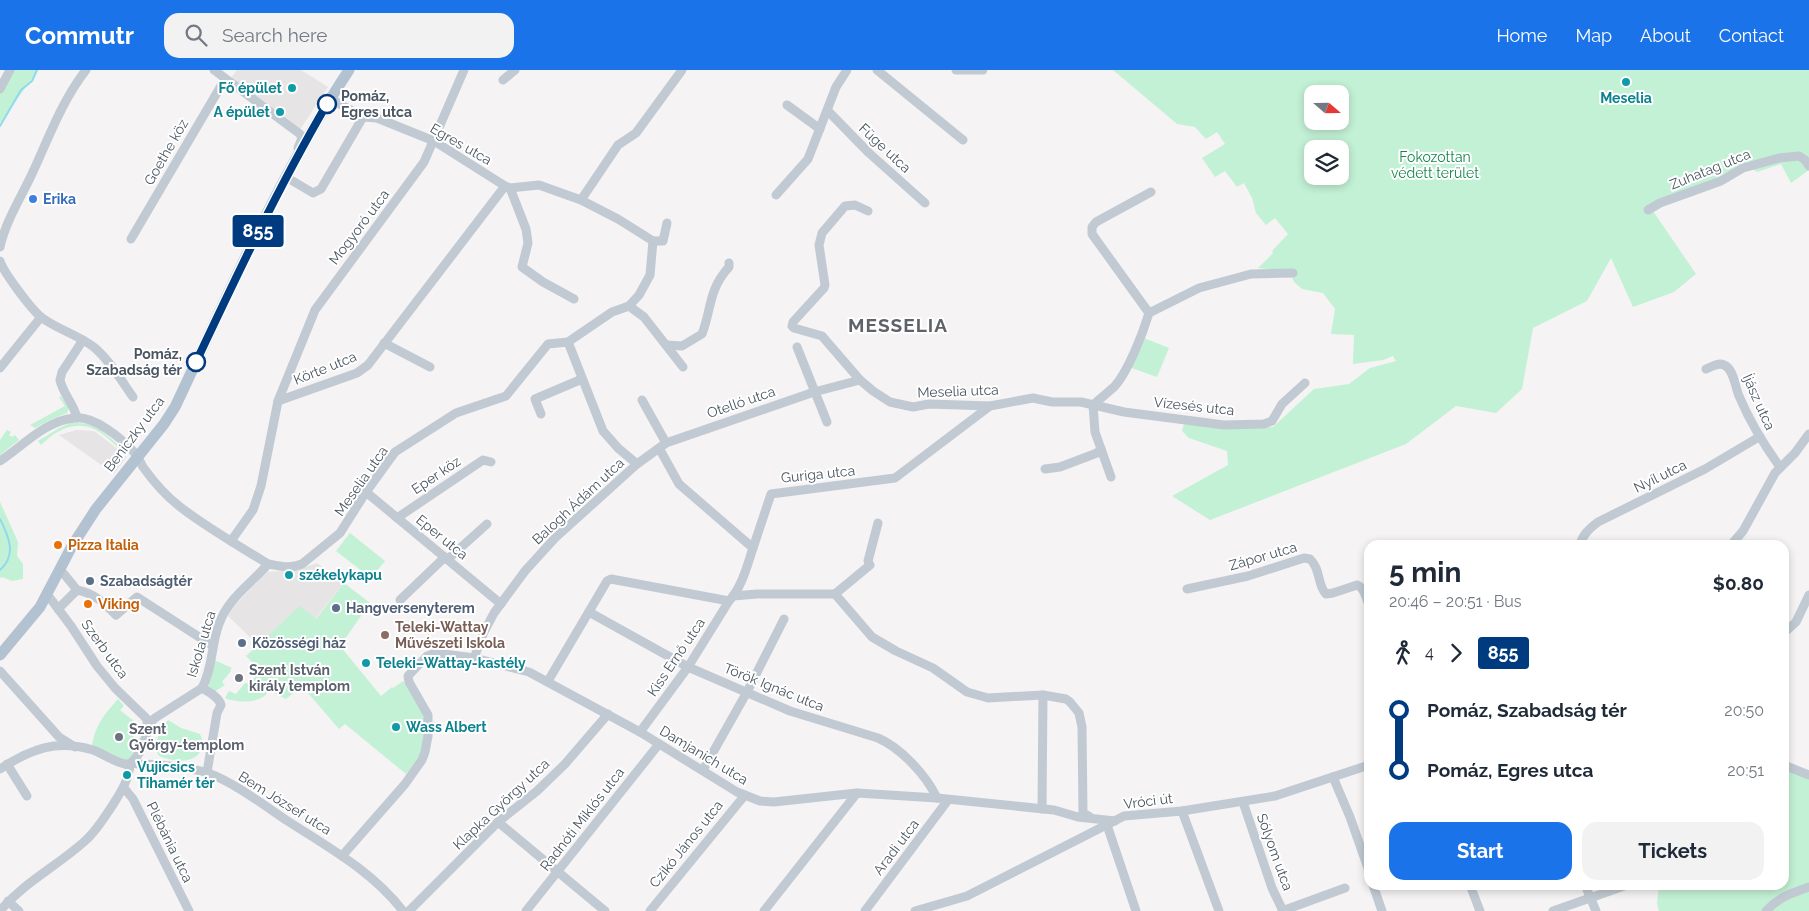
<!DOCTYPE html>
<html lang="en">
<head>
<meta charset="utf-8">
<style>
  body { margin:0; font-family:Raleway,sans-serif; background:#f2f2f3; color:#1f2937; height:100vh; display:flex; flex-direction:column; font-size:19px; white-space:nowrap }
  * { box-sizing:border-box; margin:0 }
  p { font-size:16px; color:#747a83 }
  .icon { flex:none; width:28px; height:28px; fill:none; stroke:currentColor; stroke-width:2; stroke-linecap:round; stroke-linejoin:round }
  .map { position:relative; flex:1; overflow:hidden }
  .panel { position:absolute; left:1364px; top:470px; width:425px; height:350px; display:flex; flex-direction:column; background:#fff; border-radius:15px; box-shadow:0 2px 8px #0003 }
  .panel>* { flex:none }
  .badge { padding:0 10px; border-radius:4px; font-size:18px; line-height:32px }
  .needle { width:32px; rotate:110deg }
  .buttons { position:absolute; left:1304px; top:15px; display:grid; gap:10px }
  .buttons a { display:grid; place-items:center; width:45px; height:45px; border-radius:10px; background:#fff; box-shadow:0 2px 8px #0003; font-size:25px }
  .map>.badge { position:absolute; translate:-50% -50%; box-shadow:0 0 0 2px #fff }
  .legs { display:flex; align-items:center; gap:8px; height:55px; padding:0 25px; font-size:16px }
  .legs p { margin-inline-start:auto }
  .headline { display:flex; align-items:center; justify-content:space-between; height:85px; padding:0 25px }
  h1 { font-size:28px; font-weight:700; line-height:38px }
  .primary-button { display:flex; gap:10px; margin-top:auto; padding:10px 25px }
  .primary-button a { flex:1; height:58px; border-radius:15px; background:#1a73e8; color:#fff; font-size:20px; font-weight:700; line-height:58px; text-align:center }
  .primary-button a+a { background:#f2f2f3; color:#1f2937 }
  ul { padding:0 25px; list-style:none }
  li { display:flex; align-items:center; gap:18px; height:60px; font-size:19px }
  li i { display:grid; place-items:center; width:8px; height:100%; margin:0 6px; background:currentColor }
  li i::after { content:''; width:12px; height:12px; margin:-6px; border:4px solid; border-radius:50%; background:#fff }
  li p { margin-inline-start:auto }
  li:first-child i { background:linear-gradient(#0000 50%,currentColor 0) }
  li:last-child i { background:linear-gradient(currentColor 50%,#0000 0) }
  header { display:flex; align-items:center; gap:30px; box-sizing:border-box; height:70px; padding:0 25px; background:#1a73e8; color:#fff }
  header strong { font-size:24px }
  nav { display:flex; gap:28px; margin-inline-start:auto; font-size:18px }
  .search { width:350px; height:45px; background:#f2f2f3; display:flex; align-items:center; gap:12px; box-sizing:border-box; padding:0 18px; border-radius:15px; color:#747a83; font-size:19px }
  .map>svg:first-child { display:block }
  .education { fill:#e6e4e5 }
  .green { fill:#c3f1d5; fill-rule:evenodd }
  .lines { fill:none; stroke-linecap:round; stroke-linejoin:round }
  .stream { stroke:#90daee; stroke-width:2 }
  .minor { stroke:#c1cad2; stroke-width:9 }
  .major { stroke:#b3c2d1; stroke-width:11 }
  .line-1-casing { stroke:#fff; stroke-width:11 }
  .line-1 { stroke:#003b80; stroke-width:8 }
  .culture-dot { fill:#0f9aa8; stroke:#fff; stroke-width:2 }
  .stop-1-dot { fill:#fff; stroke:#003b80; stroke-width:2.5 }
  .shop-dot { fill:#3f7fe0; stroke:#fff; stroke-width:2 }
  .food-dot { fill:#e8710a; stroke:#fff; stroke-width:2 }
  .service-dot { fill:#5c6f8a; stroke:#fff; stroke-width:2 }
  .education-dot { fill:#8d6e63; stroke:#fff; stroke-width:2 }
  .worship-dot { fill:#6b7280; stroke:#fff; stroke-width:2 }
  .labels { text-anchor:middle; stroke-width:4; stroke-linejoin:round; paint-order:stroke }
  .culture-label { font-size:14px; font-weight:bold; fill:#0d838f; stroke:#fff; text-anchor:start }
  .stop-label { font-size:14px; font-weight:bold; fill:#4a5661; stroke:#fff; text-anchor:start }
  .street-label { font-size:14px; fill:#4a5661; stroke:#fff }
  .park-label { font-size:14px; fill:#17864f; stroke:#fff }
  .shop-label { font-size:14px; font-weight:bold; fill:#366cbe; stroke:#fff; text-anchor:start }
  .food-label { font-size:14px; font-weight:bold; fill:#c56008; stroke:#fff; text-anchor:start }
  .service-label { font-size:14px; font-weight:bold; fill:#4e5e75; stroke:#fff; text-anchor:start }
  .education-label { font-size:14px; font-weight:bold; fill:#785e54; stroke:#fff; text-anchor:start }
  .worship-label { font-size:14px; font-weight:bold; fill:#5b616d; stroke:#fff; text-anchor:start }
  .district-label { font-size:19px; font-weight:bold; letter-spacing:1px; fill:#5f6368; stroke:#fff }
</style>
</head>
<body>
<header>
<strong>Commutr</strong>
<div class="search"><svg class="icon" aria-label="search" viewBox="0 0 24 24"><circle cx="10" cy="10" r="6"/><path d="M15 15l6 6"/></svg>Search here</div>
<nav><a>Home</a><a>Map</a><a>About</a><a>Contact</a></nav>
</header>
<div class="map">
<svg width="1809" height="841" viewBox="0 0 1809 841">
  <rect width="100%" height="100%" fill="#f5f3f3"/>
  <g class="education">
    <polygon points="237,0 301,0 328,17 299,61 228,12"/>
    <polygon points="76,360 94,361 127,386 114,404 59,365"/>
    <polygon points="317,493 344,513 315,549 300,537 258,575 228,546 232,538 267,502 296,500"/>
  </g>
  <g class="green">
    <polygon points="10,0 38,0 0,53 0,21"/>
    <path d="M1113 0H1809V100L1791 113 1781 94 1757 102 1747 95 1653 141 1696 204 1674 222 1633 237 1611 188 1587 231 1533 258 1522 319 1496 343 1456 336 1406 374 1210 450 1172 426 1228 395 1227 381 1189 368 1182 361 1184 354 1229 359 1273 357 1314 319 1349 314 1370 298 1396 291 1393 286 1383 290 1353 294 1354 265 1331 264 1335 239 1323 223 1302 219 1294 212 1292 207 1284 201 1258 198 1273 183 1272 181 1288 164 1275 148 1266 155 1256 143 1252 128 1244 113 1237 117 1225 101 1215 107 1202 88 1225 74 1217 62 1206 69 1195 57 1177 54ZM1312 24H1340V51H1312ZM1312 79H1340V106H1312Z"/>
    <polygon points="1144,268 1169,278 1157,307 1129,297"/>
    <polygon points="61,326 69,338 67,343 52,349 35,358 30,355 65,336 59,327"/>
    <path d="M71 353C78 353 85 353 91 355 102 359 120 376 126 384 116 376 105 364 94 359 74 350 55 361 41 375L38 371 61 357Z"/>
    <polygon points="7,360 11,362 9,365 12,367 15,365 19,370 0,385 0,370"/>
    <polygon points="0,432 18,472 17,486 23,494 23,509 12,511 2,507 0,508"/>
    <polygon points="350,463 385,491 371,508 336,481"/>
    <path d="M344 513 370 533 340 576 381 626 392 617 393 618 403 611 424 645 425 669 419 688 406 704 345 654 339 659 302 616 286 629 269 620C263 634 237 633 225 628L229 621 236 624 245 613 250 614 260 600 246 586 300 536 316 549Z"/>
    <polygon points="214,590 232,598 230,600 231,601 222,612 225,615 214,622 207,614"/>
    <path d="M118 629 124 636 120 640 135 652V658H133V668H141L136 684 126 691 115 687 92 675C96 654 104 645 118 629Z"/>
    <path d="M168 650 181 658 200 664C202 669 203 671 202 676 199 695 173 692 159 686 152 674 160 660 168 650Z"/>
    <polygon points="1784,694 1809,705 1809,841 1659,841 1657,833 1659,815 1784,815"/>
  </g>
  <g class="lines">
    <g class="stream">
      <polyline points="0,56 21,20 32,11 37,0"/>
      <path d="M0 449C9 467 17 485 0 500"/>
    </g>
    <g class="minor">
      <polyline points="214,0 300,64 302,68 298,78"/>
      <polyline points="877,0 963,70"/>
      <polyline points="956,0 983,0"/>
      <polyline points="503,10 515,0"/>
      <polyline points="0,19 10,0"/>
      <polyline points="331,29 363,47 377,48 434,71 505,116 510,118 539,115 581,130 618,149 653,171"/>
      <polyline points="787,35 820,59"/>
      <polyline points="828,41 869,83 925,133"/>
      <polyline points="287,103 286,107 313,123 321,119 363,47"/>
      <polyline points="510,118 526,159 528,173 522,197 543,212 574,229"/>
      <polyline points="776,125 808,89 836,17 847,0"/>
      <polyline points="581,130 618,75 636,63 682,0"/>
      <polyline points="1648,140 1660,133 1721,111 1743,98 1779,88 1799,86 1805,90 1809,96"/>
      <polyline points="868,141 855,135 845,136 822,163 819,175 825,215 824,218 793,252 792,256 794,258 822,266 860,310 873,321 890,332 913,337 929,334 990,336 1033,328 1052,332 1081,332 1124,342 1224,355 1264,354 1272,351 1282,334 1305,313"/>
      <polyline points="131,169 225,9"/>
      <polyline points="653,171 663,171 667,153"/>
      <path d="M0 177C5 153 20 129 31 106 48 70 61 32 86 0"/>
      <path d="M0 191C3 202 32 240 41 247 56 259 79 265 95 278 111 292 121 310 133 327"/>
      <polyline points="629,236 644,247 683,297"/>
      <polyline points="1149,243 1092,164 1092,157 1096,152 1151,122"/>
      <polyline points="568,272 603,361 618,378 637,394"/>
      <polyline points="384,273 430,297"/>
      <path d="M666 275 682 276 702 264C712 238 708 220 729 197V193"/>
      <polyline points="797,277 827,352"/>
      <polyline points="0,298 41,247"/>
      <path d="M1706 299C1711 297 1718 292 1724 295 1734 299 1735 317 1739 326 1750 352 1764 375 1780 397"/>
      <polyline points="642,330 666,373"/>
      <polyline points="278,331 357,303 368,295 505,116"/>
      <path d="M1093 335C1100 329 1107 323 1114 317 1128 302 1143 263 1149 243L1199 218 1251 204 1293 203"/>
      <polyline points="1093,335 1095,362 1111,407"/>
      <polyline points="541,344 535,329 582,309"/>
      <path d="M77 348C74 334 63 324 60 310L62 302 83 270"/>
      <path d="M0 391C23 376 46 350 75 348 94 346 120 367 133 381 137 385 140 391 143 397 153 411 165 425 179 436 207 458 238 475 268 494 280 496 290 499 302 494L340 463 366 422 395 382 456 343 506 326 548 274 568 272 612 242 629 236 639 225 650 205 653 171"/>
      <polyline points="1045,399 1060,397 1097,383 1101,379"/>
      <polyline points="366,422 501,534"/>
      <polyline points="397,448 483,390 491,392"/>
      <polyline points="231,471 253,440 261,416 278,331 315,240 424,92 464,0"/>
      <path d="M1580 475C1583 464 1589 459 1598 452L1705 399 1759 367"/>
      <polyline points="1731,475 1743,461 1775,403 1795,383 1809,364"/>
      <polyline points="753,478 771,424 895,408 990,336"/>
      <polyline points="448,489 487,454"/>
      <path d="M1187 519 1248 506 1304 488 1310 489C1321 499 1317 515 1326 524L1333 523 1357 515C1365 518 1366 528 1369 535"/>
      <path d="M77 520C94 523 104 533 116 545L137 527 213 576"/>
      <polyline points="835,524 872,567 896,581 933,598 967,622 988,628 1043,625 1066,629 1070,632 1079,643 1082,657 1083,743 1090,747"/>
      <polyline points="835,524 870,495 868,491 878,453"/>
      <path d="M46 526 50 528 71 556 97 596 115 618 147 649C148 666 143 682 130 694"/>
      <polyline points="733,526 757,524 835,524"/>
      <polyline points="400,530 445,487"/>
      <polyline points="58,539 77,520 64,504 59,503"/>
      <path d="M589 542 688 597 790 641 878 668C901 678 926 705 937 728"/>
      <polyline points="1784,563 1796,552 1809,525"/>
      <polyline points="474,588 484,562 494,543 525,501 555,468 637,394 666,373 814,322 860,310"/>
      <polyline points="0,601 59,667 75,677"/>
      <polyline points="548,611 607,511 611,509 729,531"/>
      <path d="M202 618C213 598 211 575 219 554 228 528 251 514 268 494"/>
      <path d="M202 618C209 622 219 627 221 635L217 643 207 702"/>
      <polyline points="147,656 155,648 202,618"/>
      <path d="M640 662 688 597 729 531C742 517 747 496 753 478L679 414 659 378"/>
      <polyline points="7,694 27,726"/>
      <polyline points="1784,695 1809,705"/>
      <path d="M0 699C31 679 56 669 93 680 104 684 114 692 125 694 130 694 135 693 140 694 157 694 193 698 208 703 233 712 264 735 286 750 328 777 372 801 403 841"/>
      <polyline points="703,700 747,622 784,549"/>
      <polyline points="1333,707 1350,747 1369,801"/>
      <polyline points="124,718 133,729 189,841"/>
      <polyline points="1243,732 1272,818 1283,841"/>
      <polyline points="1042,739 1043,625"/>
      <polyline points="1182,741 1219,841"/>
      <polyline points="498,752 605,841"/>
      <polyline points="1107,755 1136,841"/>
      <polyline points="342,786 405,714 422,690 425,682 428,666 428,645 409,612 408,606 427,586 436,583 474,588 529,602 640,662 737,722 760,731 774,732 857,723 937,728 1054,740 1078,747 1115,751"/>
      <polyline points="1373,815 1382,841"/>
      <polyline points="1470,815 1480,841"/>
      <polyline points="1585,815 1596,841"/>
      <polyline points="8,831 19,841"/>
      <path d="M0 841C24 812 59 795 86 770 97 760 106 745 114 733 122 720 129 709 130 694"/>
      <polyline points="409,841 498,752 537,721 565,694 608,644"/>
      <polyline points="526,841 659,674"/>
      <polyline points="650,841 745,725"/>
      <polyline points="764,841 857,723"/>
      <polyline points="865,841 948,730"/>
      <polyline points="915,841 967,826 1124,746 1182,741 1275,726 1369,695"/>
      <polyline points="1282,841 1345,818"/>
      <polyline points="1553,841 1627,815"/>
      <path d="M1766 841C1779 827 1792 823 1809 817"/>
    </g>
    <path class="major" d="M0 585 40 537 72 476 96 439 164 354 175 337C229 223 279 106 349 0"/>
  </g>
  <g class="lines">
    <g class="line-1-casing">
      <path id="line-1" d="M196 292C237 205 278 118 327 34"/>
    </g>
    <use href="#line-1" class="line-1"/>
  </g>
  <g class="culture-dot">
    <circle cx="1626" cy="12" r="5"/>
    <circle cx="292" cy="18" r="5"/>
    <circle cx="280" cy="42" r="5"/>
    <circle cx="289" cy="505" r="5"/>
    <circle cx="366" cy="593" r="5"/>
    <circle cx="396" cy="657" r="5"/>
    <circle cx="127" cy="705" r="5"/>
  </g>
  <g class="stop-1-dot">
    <circle cx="327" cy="34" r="9"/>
    <circle cx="196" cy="292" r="9"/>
  </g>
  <circle class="shop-dot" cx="33" cy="129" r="5"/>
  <g class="food-dot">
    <circle cx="58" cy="475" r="5"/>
    <circle cx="88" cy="534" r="5"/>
  </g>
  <g class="service-dot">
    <circle cx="90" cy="511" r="5"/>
    <circle cx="336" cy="538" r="5"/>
    <circle cx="242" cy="573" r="5"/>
  </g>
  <circle class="education-dot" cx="385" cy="565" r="5"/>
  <g class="worship-dot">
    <circle cx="239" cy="608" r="5"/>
    <circle cx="119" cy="667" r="5"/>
  </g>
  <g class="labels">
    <g class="culture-label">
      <text x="282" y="23" text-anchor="end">Fő épület</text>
      <text x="1626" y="33" text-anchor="middle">Meselia</text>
      <text x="270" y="47" text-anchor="end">A épület</text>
      <text x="299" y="510">székelykapu</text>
      <text x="376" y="598">Teleki–Wattay-kastély</text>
      <text x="406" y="662">Wass Albert</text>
      <text x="137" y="702">Vujicsics<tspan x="137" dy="16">Tihamér tér</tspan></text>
    </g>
    <g class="stop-label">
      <text x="341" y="31">Pomáz,<tspan x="341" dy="16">Egres utca</tspan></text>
      <text x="182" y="289" text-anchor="end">Pomáz,<tspan x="182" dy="16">Szabadság tér</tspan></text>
    </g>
    <g class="street-label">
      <text transform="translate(461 74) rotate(30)" y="5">Egres utca</text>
      <text transform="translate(885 78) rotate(43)" y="5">Füge utca</text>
      <text transform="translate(166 82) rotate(-60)" y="5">Goethe köz</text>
      <text transform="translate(1710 99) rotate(-22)" y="5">Zuhatag utca</text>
      <text transform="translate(359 157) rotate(-53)" y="5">Mogyoró utca</text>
      <text transform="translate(325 298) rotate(-22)" y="5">Körte utca</text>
      <text transform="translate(958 321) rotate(-2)" y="5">Meselia utca</text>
      <text transform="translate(741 332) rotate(-19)" y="5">Otelló utca</text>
      <text transform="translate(1759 332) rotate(66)" y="5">Íjász utca</text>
      <text transform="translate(1194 336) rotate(6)" y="5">Vízesés utca</text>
      <text transform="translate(134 364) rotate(-53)" y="5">Beniczky utca</text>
      <text transform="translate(818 404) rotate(-6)" y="5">Guriga utca</text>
      <text transform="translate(436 405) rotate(-34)" y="5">Eper köz</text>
      <text transform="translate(1660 406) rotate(-26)" y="5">Nyíl utca</text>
      <text transform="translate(361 411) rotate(-55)" y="5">Meselia utca</text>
      <text transform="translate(578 431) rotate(-43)" y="5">Balogh Ádám utca</text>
      <text transform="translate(442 467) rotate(39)" y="5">Eper utca</text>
      <text transform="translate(1263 486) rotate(-16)" y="5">Zápor utca</text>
      <text transform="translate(201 574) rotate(-73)" y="5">Iskola utca</text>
      <text transform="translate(105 579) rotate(54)" y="5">Szerb utca</text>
      <text transform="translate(676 587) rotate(-56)" y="5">Kiss Ernő utca</text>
      <text transform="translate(774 617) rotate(22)" y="5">Török Ignác utca</text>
      <text transform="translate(704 685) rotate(31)" y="5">Damjanich utca</text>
      <text transform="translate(1148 731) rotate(-7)" y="5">Vróci út</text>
      <text transform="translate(285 733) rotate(32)" y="5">Bem József utca</text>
      <text transform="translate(501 734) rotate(-43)" y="5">Klapka György utca</text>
      <text transform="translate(582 749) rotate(-52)" y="5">Radnóti Miklós utca</text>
      <text transform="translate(170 772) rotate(64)" y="5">Plébánia utca</text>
      <text transform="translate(686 774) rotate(-51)" y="5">Czikó János utca</text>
      <text transform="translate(896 777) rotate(-53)" y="5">Aradi utca</text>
      <text transform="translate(1275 782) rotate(70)" y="5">Sólyom utca</text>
    </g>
    <g class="park-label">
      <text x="1435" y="92">Fokozottan<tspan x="1435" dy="16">védett terület</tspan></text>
    </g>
    <g class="shop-label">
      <text x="43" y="134">Erika</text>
    </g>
    <g class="food-label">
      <text x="68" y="480">Pizza Italia</text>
      <text x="98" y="539">Viking</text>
    </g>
    <g class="service-label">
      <text x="100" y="516">Szabadságtér</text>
      <text x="346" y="543">Hangversenyterem</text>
      <text x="252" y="578">Közösségi ház</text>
    </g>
    <g class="education-label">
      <text x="395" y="562">Teleki-Wattay<tspan x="395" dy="16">Művészeti Iskola</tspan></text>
    </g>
    <g class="worship-label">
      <text x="249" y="605">Szent István<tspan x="249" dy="16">király templom</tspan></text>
      <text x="129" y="664">Szent<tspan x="129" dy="16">György-templom</tspan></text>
    </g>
    <g class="district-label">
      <text x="898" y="262">MESSELIA</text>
    </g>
  </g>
</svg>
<div class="buttons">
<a><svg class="needle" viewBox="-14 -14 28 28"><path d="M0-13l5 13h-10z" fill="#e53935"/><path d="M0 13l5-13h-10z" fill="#747a83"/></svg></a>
<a><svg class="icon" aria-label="layers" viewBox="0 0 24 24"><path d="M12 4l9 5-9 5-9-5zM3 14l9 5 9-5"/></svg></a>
</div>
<b class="badge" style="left:258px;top:161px;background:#003b80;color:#fff">855</b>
<section class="panel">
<div class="headline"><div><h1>5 min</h1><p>20:46 – 20:51 · Bus</p></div><b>$0.80</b></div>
<div class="legs"><svg class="icon" aria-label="walk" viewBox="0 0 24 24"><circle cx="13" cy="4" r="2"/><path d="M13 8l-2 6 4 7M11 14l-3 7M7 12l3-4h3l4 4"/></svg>4<svg class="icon" aria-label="forward" viewBox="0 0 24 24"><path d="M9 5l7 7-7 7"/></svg><b class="badge" style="background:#003b80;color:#fff">855</b></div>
<ul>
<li><i style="color:#003b80"></i><b>Pomáz, Szabadság tér</b><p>20:50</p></li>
<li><i style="color:#003b80"></i><b>Pomáz, Egres utca</b><p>20:51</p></li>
</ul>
<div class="primary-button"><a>Start</a><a>Tickets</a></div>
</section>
</div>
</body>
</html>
